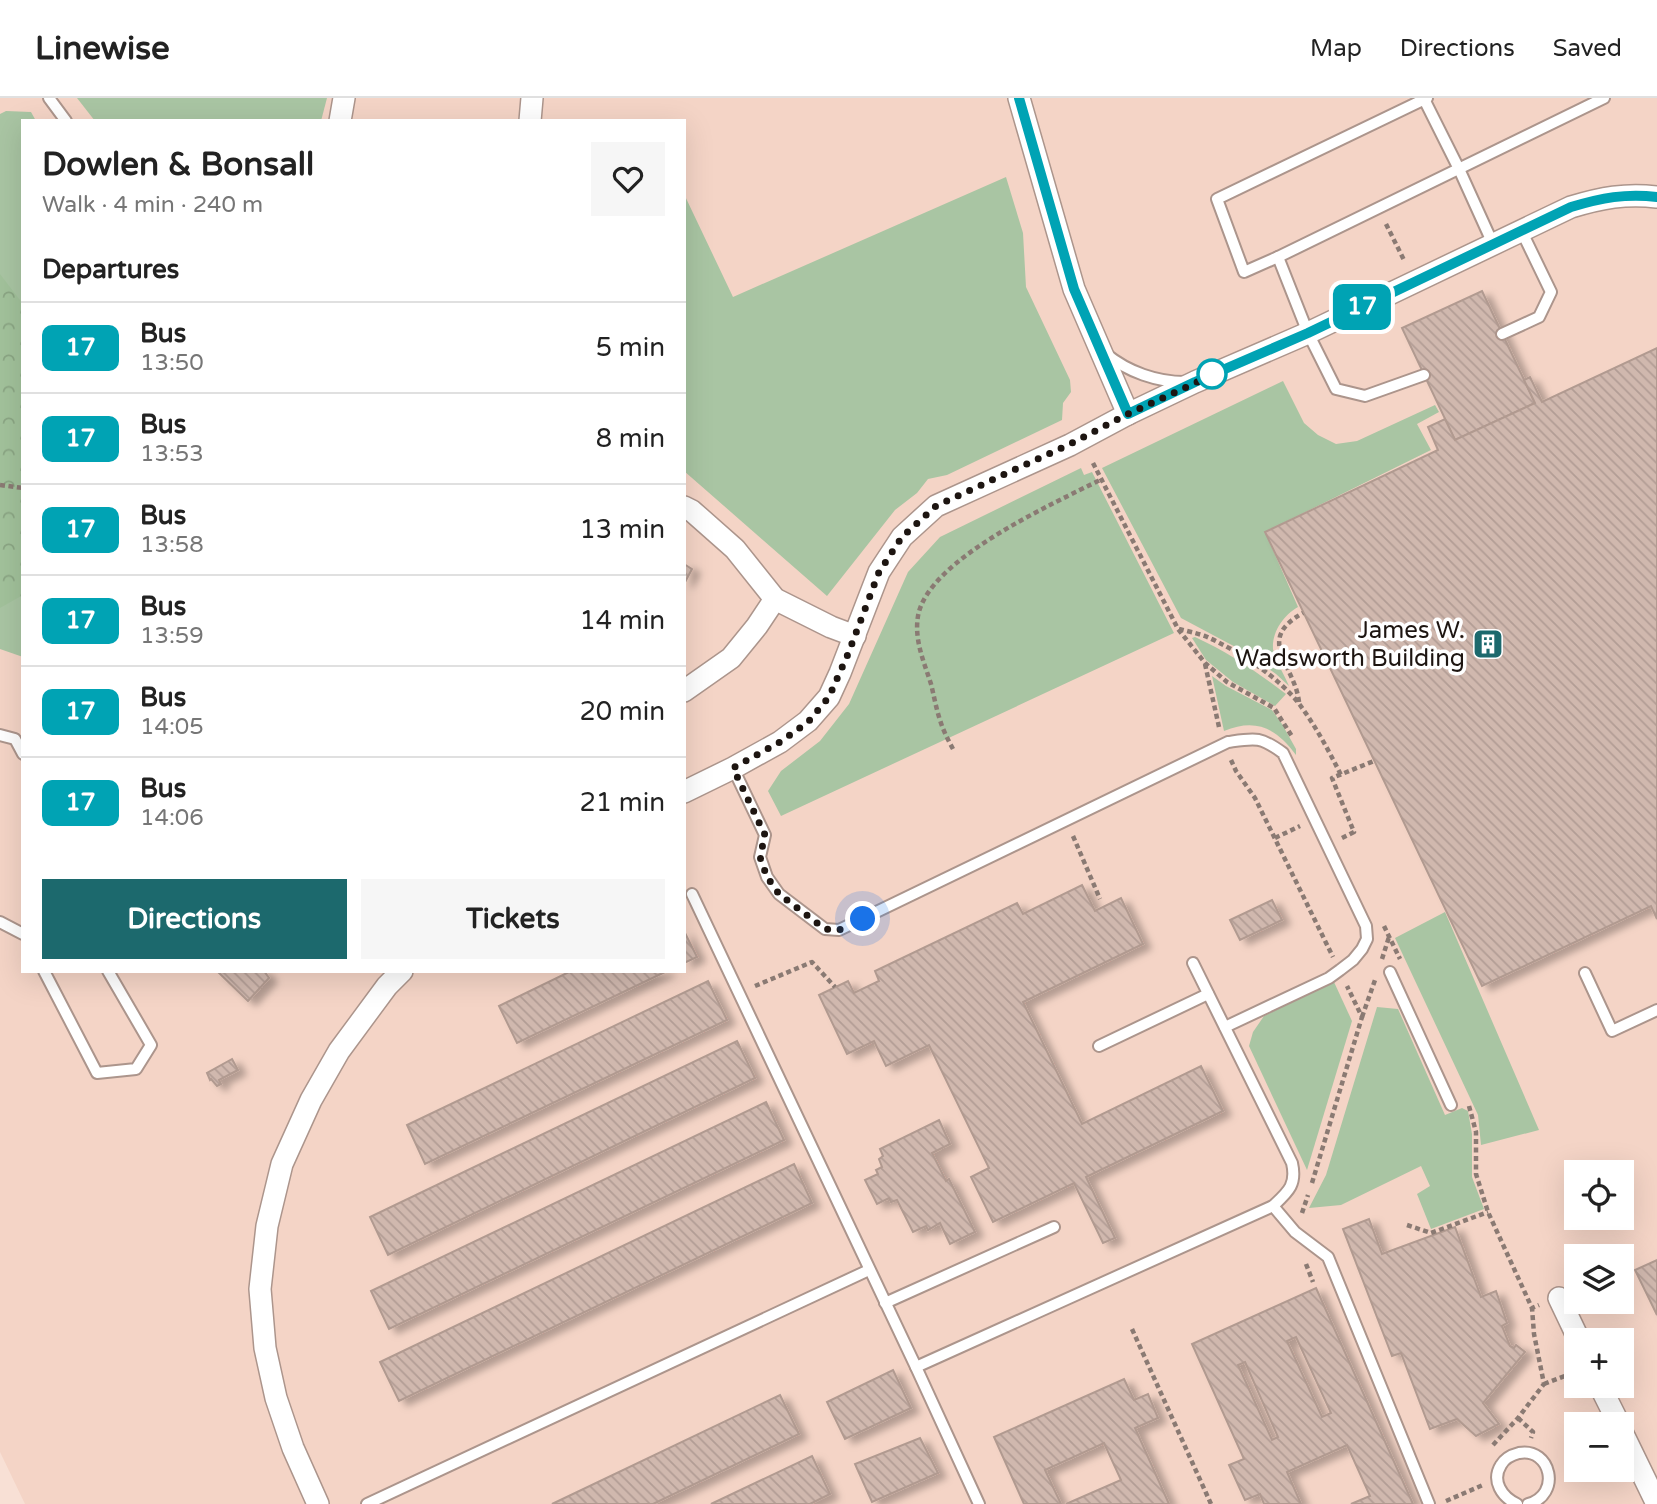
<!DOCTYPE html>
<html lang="en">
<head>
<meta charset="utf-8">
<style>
  body { margin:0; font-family:"Varela Round",sans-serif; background:#f6f6f6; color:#222; height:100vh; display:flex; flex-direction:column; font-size:26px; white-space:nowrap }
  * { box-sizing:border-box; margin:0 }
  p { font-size:23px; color:#767676 }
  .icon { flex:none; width:38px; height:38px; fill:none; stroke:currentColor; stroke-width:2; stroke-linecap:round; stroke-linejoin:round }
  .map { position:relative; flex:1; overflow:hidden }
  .drawer { position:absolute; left:21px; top:21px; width:665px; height:854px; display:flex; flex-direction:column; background:#fff; border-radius:0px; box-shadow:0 7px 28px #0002 }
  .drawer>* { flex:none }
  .badge { padding:0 14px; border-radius:10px; font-size:24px; line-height:46px }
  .controls { position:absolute; left:1564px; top:1062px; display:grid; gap:14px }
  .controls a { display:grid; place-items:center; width:70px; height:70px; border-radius:0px; background:#fff; box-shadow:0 7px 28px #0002; font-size:35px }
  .you { position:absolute; width:35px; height:35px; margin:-18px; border:5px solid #fff; border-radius:50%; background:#1a73e8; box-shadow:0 0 0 10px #1a73e833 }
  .map>.badge { position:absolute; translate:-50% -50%; box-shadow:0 0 0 4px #fff }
  h2 { padding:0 21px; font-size:26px; line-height:63px }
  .round { display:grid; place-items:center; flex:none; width:74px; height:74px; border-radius:0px; background:#f6f6f6 }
  .overview { display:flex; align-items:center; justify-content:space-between; height:119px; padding:0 21px }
  h1 { font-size:33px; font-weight:700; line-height:52px }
  .button { display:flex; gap:14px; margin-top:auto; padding:14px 21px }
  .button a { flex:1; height:80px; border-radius:0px; background:#1c696d; color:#fff; font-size:28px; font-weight:700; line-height:80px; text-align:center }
  .button a+a { background:#f6f6f6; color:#222 }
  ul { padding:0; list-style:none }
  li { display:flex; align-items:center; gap:21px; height:91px; padding:0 21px; border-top:2px solid #e0e0e0 }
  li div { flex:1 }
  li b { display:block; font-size:26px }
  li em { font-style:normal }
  li .badge { min-width:77px; font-weight:700; text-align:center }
  header { display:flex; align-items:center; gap:42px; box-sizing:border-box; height:98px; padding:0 35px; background:#fff; border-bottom:2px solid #e0e0e0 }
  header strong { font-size:33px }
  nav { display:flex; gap:38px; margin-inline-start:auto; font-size:24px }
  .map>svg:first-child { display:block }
  .built { fill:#f4d4c6; fill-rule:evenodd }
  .grass { fill:#a9c5a3 }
  .forest { fill:url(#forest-crowns) }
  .building { fill:url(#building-back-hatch); stroke:#b19a90; stroke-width:2; fill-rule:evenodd; filter:url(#shadow) }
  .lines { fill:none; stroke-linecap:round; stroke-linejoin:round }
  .lane-casing { stroke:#ac958c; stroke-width:14 }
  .street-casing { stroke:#ac958c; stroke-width:24 }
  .path { stroke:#8a7a73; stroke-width:4.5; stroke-dasharray:5 3.5; stroke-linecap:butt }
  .lane { stroke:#fff; stroke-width:10 }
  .street { stroke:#fff; stroke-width:21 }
  .line-casing { stroke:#fff; stroke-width:16 }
  .line { stroke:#00a3b4; stroke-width:10 }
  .walk { stroke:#1d1511; stroke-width:7; stroke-dasharray:0 12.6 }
  .stop-dot { fill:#fff; stroke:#00a3b4; stroke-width:3.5 }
  .labels { text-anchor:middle; stroke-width:7; stroke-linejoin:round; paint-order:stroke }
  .poi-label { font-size:24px; fill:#1d1511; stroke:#fff; text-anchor:end }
</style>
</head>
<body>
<header>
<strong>Linewise</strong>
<nav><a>Map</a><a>Directions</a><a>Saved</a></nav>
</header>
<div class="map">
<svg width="1657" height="1406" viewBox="0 0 1657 1406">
  <defs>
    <pattern id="forest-crowns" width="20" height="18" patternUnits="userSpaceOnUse" patternTransform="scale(1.75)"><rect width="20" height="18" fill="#a2c29b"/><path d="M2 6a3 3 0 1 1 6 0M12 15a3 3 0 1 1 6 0" fill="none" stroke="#8ba684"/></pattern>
    <pattern id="building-back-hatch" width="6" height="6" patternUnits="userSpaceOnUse" patternTransform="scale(1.75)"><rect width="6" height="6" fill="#d0b8ae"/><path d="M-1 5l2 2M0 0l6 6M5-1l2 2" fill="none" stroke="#b29d95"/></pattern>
    <filter id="shadow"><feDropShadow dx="8" dy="4.5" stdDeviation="3.5" flood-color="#0004"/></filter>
  </defs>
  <rect width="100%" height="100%" fill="#f8e0d5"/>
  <path class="built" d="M0 0H1657V1406H25L0 1354ZM23 23H684V873H23ZM1577 1074H1622V1120H1577ZM1577 1158H1622V1204H1577ZM1577 1242H1622V1288H1577ZM1577 1326H1622V1372H1577Z"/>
  <g class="grass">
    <polygon points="77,0 327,0 321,23 95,23"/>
    <polygon points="6,13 31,14 36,23 23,23 23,559 0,551 0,16"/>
    <polygon points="1006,79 1023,135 1026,189 1070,282 1071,294 1063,305 1062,322 947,377 928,381 917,395 895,412 827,498 684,373 684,96 733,199"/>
    <path d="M1283 283 1304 325 1318 337 1336 346 1357 343 1435 307 1439 314 1417 326 1431 352 1265 434 1298 509C1284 517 1272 533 1273 551 1274 560 1285 578 1289 588L1276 576 1243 553 1181 520 1102 370Z"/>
    <polygon points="1081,370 1084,377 1092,374 1174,535 781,718 768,693 781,673 820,643 849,606 908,474 940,439"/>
    <path d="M1195 539C1228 554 1257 574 1286 596L1275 608 1233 584 1206 562 1192 540Z"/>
    <path d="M1212 578 1226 588 1272 612 1282 626 1296 651V657C1276 630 1256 620 1224 633Z"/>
    <polygon points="1445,814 1539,1032 1481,1047 1478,1017 1395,840"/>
    <polygon points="1334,884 1352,923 1307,1072 1249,948 1253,934 1264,918"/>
    <polygon points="1377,909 1398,911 1445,1017 1462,1010 1468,1013 1472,1036 1472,1079 1484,1111 1431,1131 1417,1096 1430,1088 1421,1068 1341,1107 1309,1110 1326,1077"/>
  </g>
  <polygon class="forest" points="0,176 23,206 23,497 0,510"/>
  <g class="building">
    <polygon points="1482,193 1535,305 1455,342 1402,230"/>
    <polygon points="1657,250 1657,821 1651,808 1482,888 1265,434 1438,352 1428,329 1445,321 1455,342 1535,305 1524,282 1530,279 1542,304"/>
    <polygon points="684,466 692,471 684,486"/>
    <polygon points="1082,787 1095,813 1121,800 1143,846 1023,904 1082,1026 1201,968 1223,1013 1086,1079 1115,1140 1103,1145 1074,1085 993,1124 971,1079 989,1070 929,947 886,968 874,943 847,956 819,897 848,883 854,895 879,883 875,873 1017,805 1023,816"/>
    <polygon points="1272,802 1282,822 1240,842 1230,822"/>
    <polygon points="684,833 697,859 684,865"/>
    <polygon points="217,873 264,873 269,880 248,903"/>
    <polygon points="571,873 667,873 517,945 499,908"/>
    <polygon points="708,883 727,922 425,1066 407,1027"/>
    <polygon points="737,943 755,980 388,1157 370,1119"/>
    <polygon points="232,961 238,972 219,982 221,986 217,988 211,981 210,982 207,975"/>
    <polygon points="766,1004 784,1042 389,1231 371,1193"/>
    <polygon points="939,1022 950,1046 932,1055 946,1083 949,1081 975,1134 950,1146 940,1125 928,1132 926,1128 913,1134 897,1102 891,1104 889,1100 877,1106 865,1082 878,1076 876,1072 882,1069 879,1061 883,1058 880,1051"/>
    <polygon points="794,1066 812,1105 399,1303 380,1264"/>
    <polygon points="1369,1121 1382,1156 1455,1129 1481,1199 1496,1193 1507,1225 1502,1228 1510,1248 1514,1250 1516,1247 1525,1254 1483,1305 1499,1326 1476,1338 1457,1321 1430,1331 1401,1255 1392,1258 1343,1131"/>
    <polygon points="1657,1162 1657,1217 1635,1172"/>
    <path d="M1316 1190 1413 1406H1351L1370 1398 1347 1347 1287 1374 1301 1406H1264L1260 1396 1245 1402 1229 1367 1244 1361 1192 1246ZM1296 1239 1331 1315 1322 1319 1287 1243ZM1245 1264 1278 1339 1272 1342 1238 1267Z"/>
    <polygon points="893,1272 911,1310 845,1341 827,1304"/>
    <polygon points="1124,1281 1134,1302 1148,1296 1158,1320 1135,1330 1169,1406 1066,1406 1121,1382 1104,1345 1045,1372 1061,1406 1024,1406 994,1339"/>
    <polygon points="780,1297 799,1336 653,1406 552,1406"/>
    <polygon points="920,1340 938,1375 872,1404 855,1366"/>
    <polygon points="812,1358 830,1396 810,1406 711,1406"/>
  </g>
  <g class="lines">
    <g class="lane-casing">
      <g id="lane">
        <polyline points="49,0 66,23"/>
        <polyline points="1427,0 1217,101 1244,174 1278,159 1604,0"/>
        <polyline points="1424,1 1459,71 1493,146"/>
        <polyline points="1278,159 1308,235 1336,291 1365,298 1424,277"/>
        <polyline points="1502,236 1539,219 1551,194 1521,132"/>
        <path d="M1106 256C1128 274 1157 284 1185 284"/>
        <polyline points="0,637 15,641 23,656"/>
        <path d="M733 670 765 737 760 759 767 779 779 796 825 831 839 832 1228 644C1255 640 1260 638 1283 655L1366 828 1367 841 1362 851 1353 862 1340 872 1329 880 1225 929"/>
        <polyline points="692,796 916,1269 979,1406"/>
        <polyline points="0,824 23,836"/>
        <polyline points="44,873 97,975 136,971 151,947 108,873"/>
        <polyline points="1390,874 1451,1007"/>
        <polyline points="1585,875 1612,933 1657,912"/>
        <polyline points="1099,948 1208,896"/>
        <polyline points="1273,1108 1295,1134 1328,1159 1429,1406"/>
        <polyline points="885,1205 1054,1129"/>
        <path d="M916 1269 1273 1108C1288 1094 1297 1087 1292 1065L1193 865"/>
        <polyline points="367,1406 869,1172"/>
        <path d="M1517 1406C1502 1399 1491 1383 1501 1367 1505 1360 1511 1357 1519 1355 1551 1349 1562 1397 1528 1406"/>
      </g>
    </g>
    <g class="street-casing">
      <g id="street">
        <polyline points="1019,0 1074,191 1128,316"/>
        <polyline points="340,23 344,0"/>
        <polyline points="530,23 532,0"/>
        <polyline points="684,409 692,413 735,451 775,501 831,529 855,538"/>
        <polyline points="684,593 731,560 757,528 775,501"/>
        <path d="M684 694 733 670 780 644 808 623 829 599 840 575 879 474 902 439 936 408 1070 347 1128 316 1195 284 1308 235 1571 109C1601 100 1626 95 1657 99"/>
        <polyline points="1559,1200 1579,1242"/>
        <polyline points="1600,1288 1619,1326"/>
        <polyline points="1622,1334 1657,1406"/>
        <polyline points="318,1406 293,1350 276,1300 265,1250 260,1191 267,1128 282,1066 311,1002 339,953 387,888 402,873"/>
      </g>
    </g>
    <g class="path">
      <polyline points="1386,126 1405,164"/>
      <polyline points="1093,365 1178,531 1205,565 1227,584 1274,610 1293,640"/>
      <polyline points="0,387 23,390"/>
      <path d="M1179 531C1187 533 1196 535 1205 538 1237 552 1279 579 1300 607 1316 629 1329 653 1341 677"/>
      <polyline points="1205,566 1219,629"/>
      <path d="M1299 604C1295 567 1254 542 1303 515"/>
      <path d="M953 651C948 642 943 632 940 622 936 610 934 598 931 586 924 564 914 542 918 518 928 461 1053 406 1102 381"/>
      <polyline points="1231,662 1236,673 1255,700 1333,859"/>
      <polyline points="1073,738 1100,801"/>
      <polyline points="1275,740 1300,728"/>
      <polyline points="1342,740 1354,734 1332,680 1374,663"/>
      <polyline points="1384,828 1400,861"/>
      <polyline points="1382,861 1389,839"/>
      <polyline points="755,888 812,864 835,889"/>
      <polyline points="1362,919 1375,882"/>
      <polyline points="1469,1008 1476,1034 1476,1076 1488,1114 1532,1210 1539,1207"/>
      <polyline points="1312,1085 1362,919 1347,888"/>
      <polyline points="1302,1115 1308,1097"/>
      <polyline points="1407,1127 1431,1135 1488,1114"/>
      <polyline points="1306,1166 1313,1184"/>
      <polyline points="1132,1231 1211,1406"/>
      <polyline points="1544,1286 1565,1278"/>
      <polyline points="1518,1320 1533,1334 1531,1340"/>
      <polyline points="1493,1347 1518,1320 1544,1286 1534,1236 1532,1210"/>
      <polyline points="1446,1403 1483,1387"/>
    </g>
    <use href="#lane" class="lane"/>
    <use href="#street" class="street"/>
  </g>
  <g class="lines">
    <g class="line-casing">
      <path id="line" d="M1019 0 1074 191 1128 316 1195 284 1308 235 1571 109C1601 100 1626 95 1657 99"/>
    </g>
    <use href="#line" class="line"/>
    <polyline class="walk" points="863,821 839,832 825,831 779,796 767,779 760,759 765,737 733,670 780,644 808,624 829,599 848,556 879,474 902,439 936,408 1070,346 1128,316 1219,274 1212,276"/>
  </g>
  <defs>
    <g id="building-square" transform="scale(1.575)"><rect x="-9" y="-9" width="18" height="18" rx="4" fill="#1c696d" stroke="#fff"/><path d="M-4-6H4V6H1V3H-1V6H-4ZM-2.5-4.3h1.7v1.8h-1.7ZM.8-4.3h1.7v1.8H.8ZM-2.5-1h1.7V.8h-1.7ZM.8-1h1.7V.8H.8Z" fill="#fff"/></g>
  </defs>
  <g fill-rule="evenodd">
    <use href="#building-square" x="1488" y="546"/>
  </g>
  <circle class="stop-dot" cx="1212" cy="276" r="14"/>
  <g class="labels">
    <g class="poi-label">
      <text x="1465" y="540">James W.<tspan x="1465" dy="28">Wadsworth Building</tspan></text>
    </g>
  </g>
</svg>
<div class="controls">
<a><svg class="icon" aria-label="locate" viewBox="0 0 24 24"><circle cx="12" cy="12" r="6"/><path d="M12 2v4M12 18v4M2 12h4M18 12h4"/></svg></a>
<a><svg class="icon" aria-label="layers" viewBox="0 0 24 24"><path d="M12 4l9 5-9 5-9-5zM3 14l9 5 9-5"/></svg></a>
<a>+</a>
<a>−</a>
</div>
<div class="you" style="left:863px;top:821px"></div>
<b class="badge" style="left:1362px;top:209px;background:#00a3b4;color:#fff">17</b>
<section class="drawer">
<div class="overview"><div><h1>Dowlen &amp; Bonsall</h1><p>Walk · 4 min · 240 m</p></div><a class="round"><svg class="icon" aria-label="heart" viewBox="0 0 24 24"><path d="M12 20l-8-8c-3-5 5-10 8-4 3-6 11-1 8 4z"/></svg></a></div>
<h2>Departures</h2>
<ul>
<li><span class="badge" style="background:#00a3b4;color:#fff">17</span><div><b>Bus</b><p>13:50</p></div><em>5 min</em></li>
<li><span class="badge" style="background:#00a3b4;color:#fff">17</span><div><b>Bus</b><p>13:53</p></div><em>8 min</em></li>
<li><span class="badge" style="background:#00a3b4;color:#fff">17</span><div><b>Bus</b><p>13:58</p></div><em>13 min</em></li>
<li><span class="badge" style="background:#00a3b4;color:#fff">17</span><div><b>Bus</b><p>13:59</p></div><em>14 min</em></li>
<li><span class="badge" style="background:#00a3b4;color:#fff">17</span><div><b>Bus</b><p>14:05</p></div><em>20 min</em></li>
<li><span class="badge" style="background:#00a3b4;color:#fff">17</span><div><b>Bus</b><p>14:06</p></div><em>21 min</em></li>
</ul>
<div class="button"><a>Directions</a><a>Tickets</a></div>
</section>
</div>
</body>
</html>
